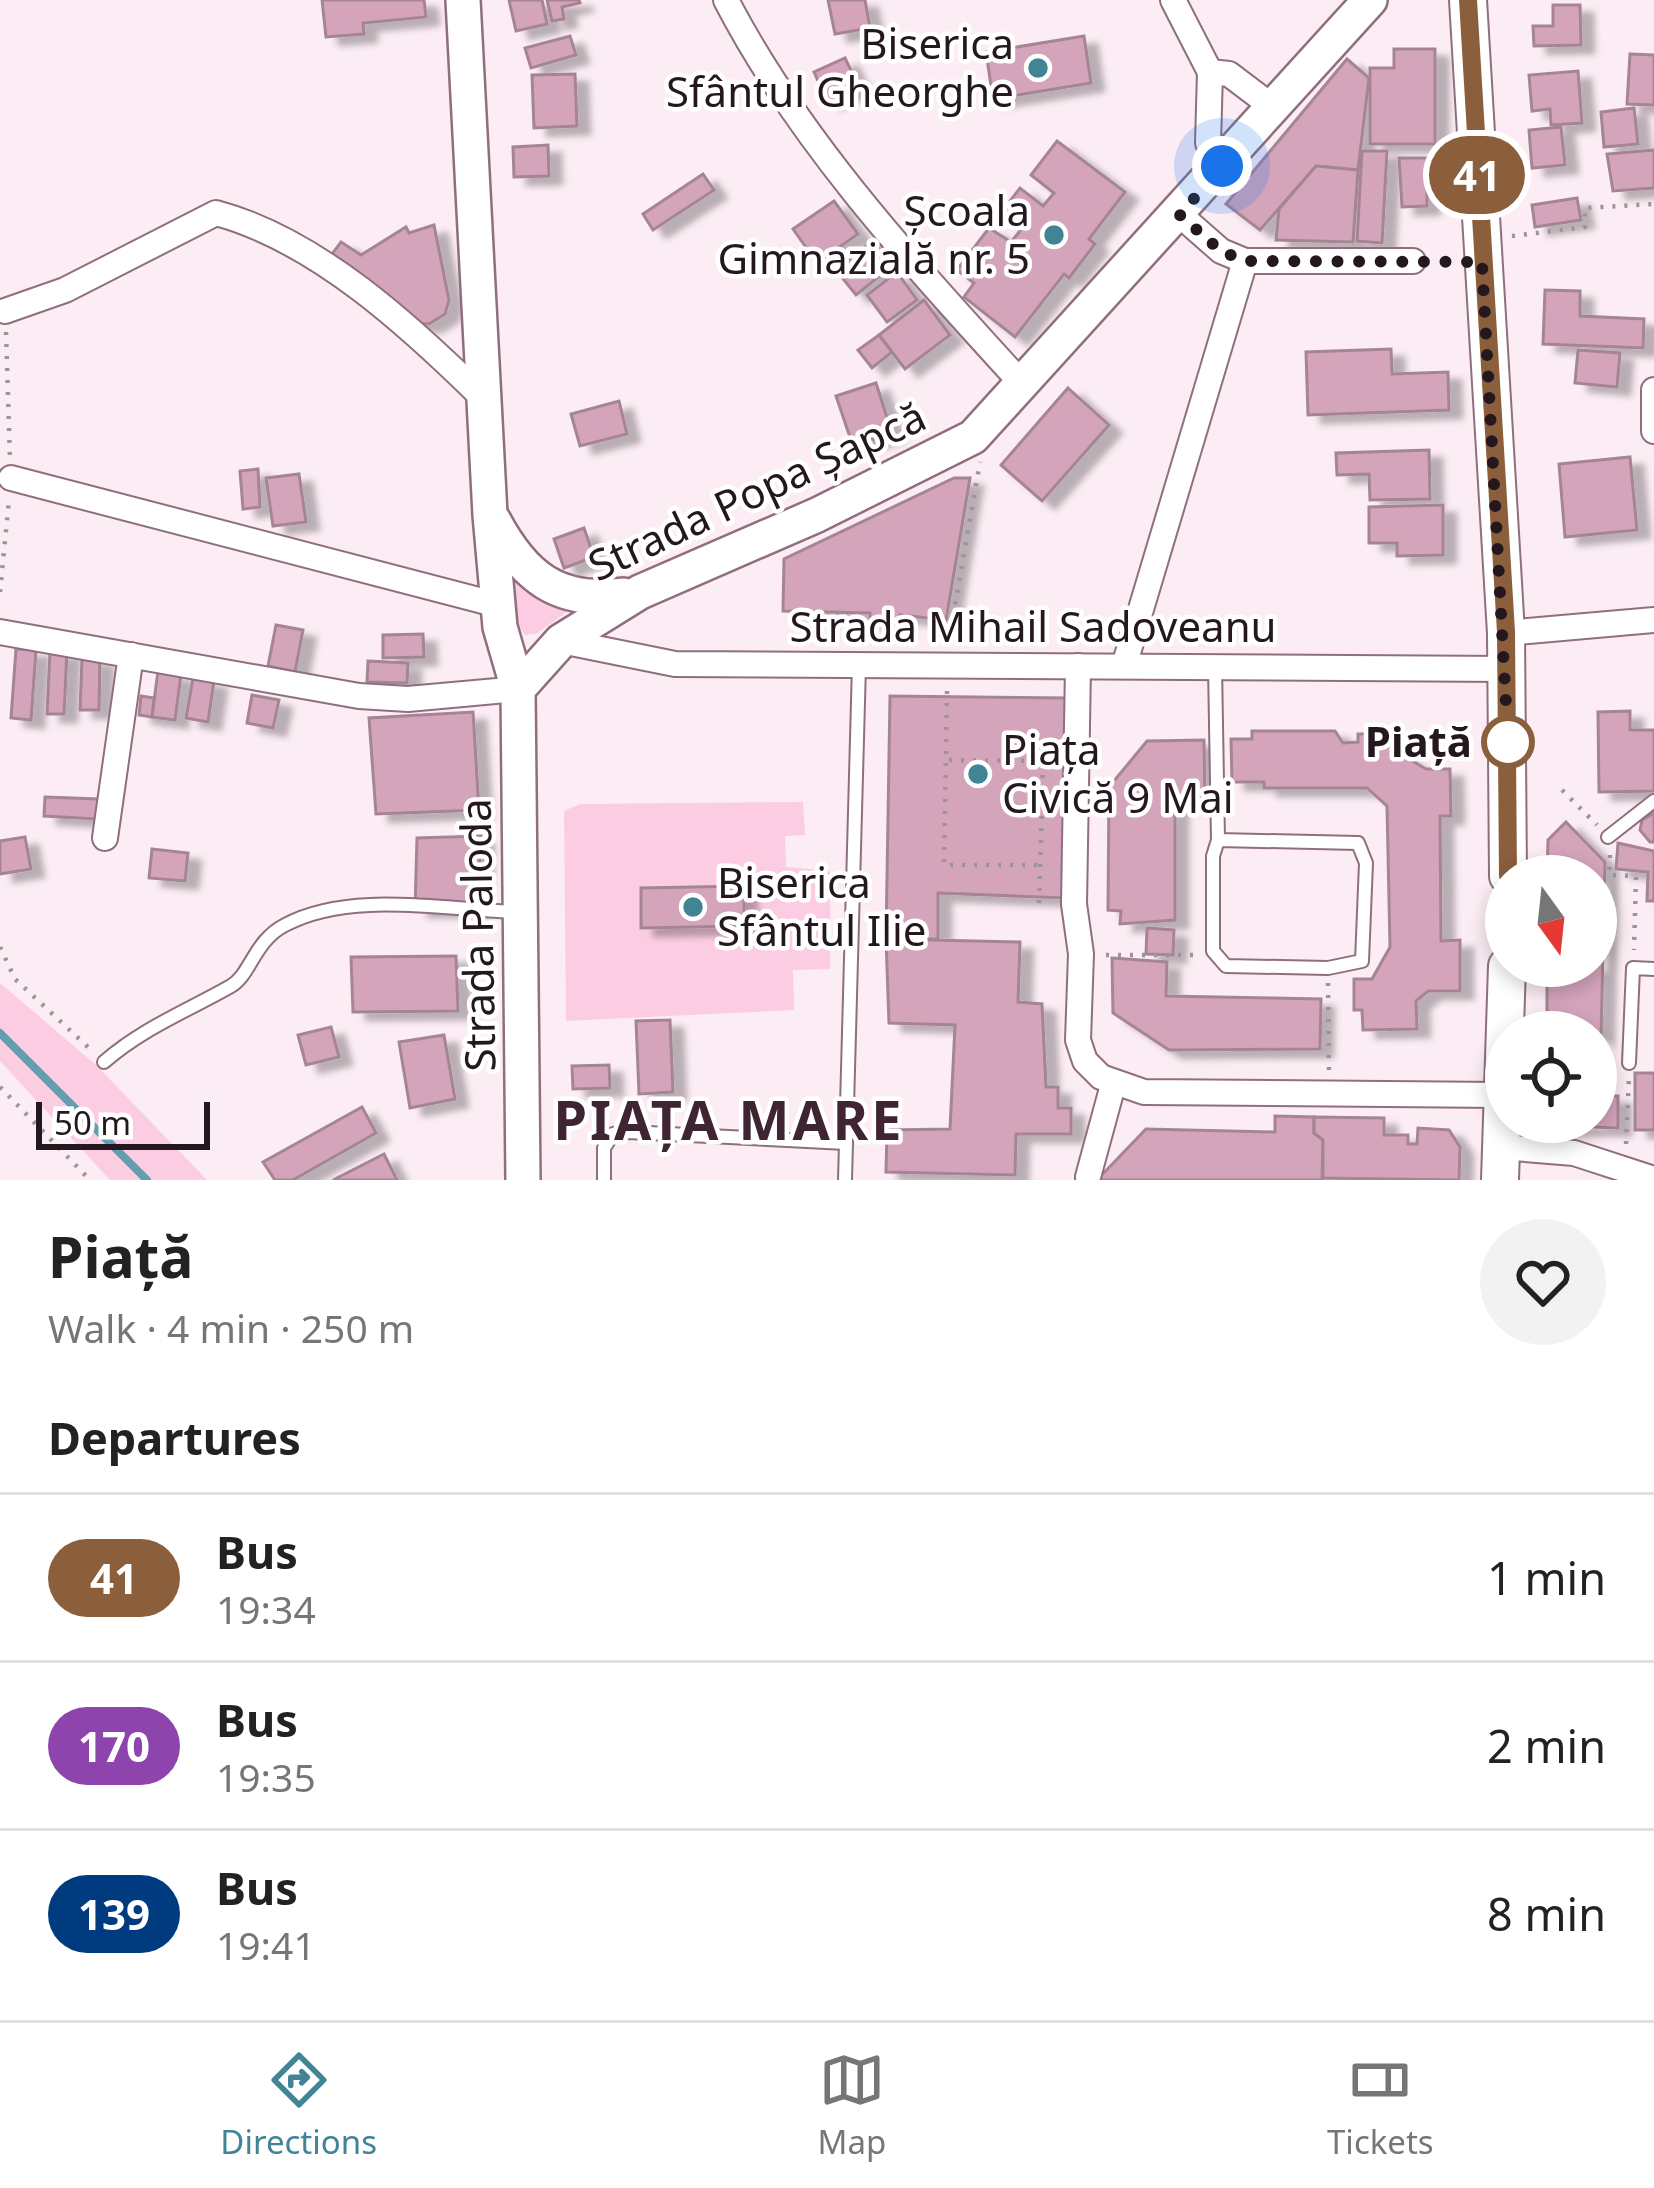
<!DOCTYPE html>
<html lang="en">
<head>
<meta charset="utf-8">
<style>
  body { margin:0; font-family:"Noto Sans",sans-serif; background:#f2f2f2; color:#222; height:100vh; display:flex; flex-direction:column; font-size:45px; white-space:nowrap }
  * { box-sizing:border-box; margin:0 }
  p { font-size:39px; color:#767676 }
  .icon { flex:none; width:66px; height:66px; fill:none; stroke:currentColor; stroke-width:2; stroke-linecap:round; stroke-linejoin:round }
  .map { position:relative; height:1180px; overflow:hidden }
  .side { display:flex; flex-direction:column; background:#fff; flex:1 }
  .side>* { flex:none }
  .badge { padding:0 24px; border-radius:39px; font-size:42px; line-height:78px }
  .needle { width:78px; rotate:165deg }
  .fabs { position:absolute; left:1485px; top:855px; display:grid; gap:24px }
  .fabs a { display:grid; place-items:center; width:132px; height:132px; border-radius:50%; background:#fff; box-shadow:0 6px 18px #0003; font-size:60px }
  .scale { position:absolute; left:36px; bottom:30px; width:174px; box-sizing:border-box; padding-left:12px; border:6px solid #24181e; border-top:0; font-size:33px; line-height:42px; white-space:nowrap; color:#24181e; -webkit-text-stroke:9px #fff; paint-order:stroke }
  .you { position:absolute; width:60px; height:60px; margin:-30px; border:9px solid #fff; border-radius:50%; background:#1a73e8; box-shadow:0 0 0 18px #1a73e833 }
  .map>.badge { position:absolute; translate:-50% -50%; box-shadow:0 0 0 6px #fff }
  h2 { padding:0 48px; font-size:45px; line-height:108px }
  .round { display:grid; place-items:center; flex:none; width:126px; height:126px; border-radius:63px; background:#f2f2f2 }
  .headline { display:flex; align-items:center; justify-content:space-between; height:204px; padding:0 48px }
  h1 { font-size:57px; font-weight:700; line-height:90px }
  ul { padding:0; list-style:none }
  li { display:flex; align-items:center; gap:36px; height:168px; padding:0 48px; border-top:3px solid #e0e0e0 }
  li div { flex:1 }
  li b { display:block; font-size:45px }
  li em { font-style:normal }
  li .badge { min-width:132px; font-weight:700; text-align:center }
  .tab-bar { display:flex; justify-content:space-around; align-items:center; height:168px; border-top:3px solid #e0e0e0; background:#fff; font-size:33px; color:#767676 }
  .tab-bar a { display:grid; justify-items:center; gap:6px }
  .tab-bar .on { color:#418495 }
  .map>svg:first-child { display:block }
  .green { fill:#fccce3 }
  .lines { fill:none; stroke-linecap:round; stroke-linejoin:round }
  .stream { stroke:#649dac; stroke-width:8 }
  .building { fill:#d4a4bb; stroke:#a58594; stroke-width:3; filter:url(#shadow) }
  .lane-casing { stroke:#8f6f7e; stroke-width:16 }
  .street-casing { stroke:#8f6f7e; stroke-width:28 }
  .secondary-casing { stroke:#8f6f7e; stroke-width:38 }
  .primary-casing { stroke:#8f6f7e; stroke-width:40 }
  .path { stroke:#a09299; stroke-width:4.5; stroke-dasharray:3 9; stroke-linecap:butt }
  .lane { stroke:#fff; stroke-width:12 }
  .street { stroke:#fff; stroke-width:24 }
  .secondary { stroke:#fff; stroke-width:33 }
  .primary { stroke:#fff; stroke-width:36 }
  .line-casing { stroke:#fff; stroke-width:27 }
  .line { stroke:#8b5e3c; stroke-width:18 }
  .walk { stroke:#24181e; stroke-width:12; stroke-dasharray:0 21.6 }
  .poi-dot { fill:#418495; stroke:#fff; stroke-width:4.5 }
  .stop-dot { fill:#fff; stroke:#8b5e3c; stroke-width:6 }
  .labels { text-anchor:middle; stroke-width:9; stroke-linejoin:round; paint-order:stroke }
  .poi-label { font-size:42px; fill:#24181e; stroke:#fff; text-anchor:end }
  .street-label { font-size:42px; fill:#24181e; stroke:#fff }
  .stop-label { font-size:42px; font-weight:bold; fill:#24181e; stroke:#fff; text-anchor:end }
  .district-label { font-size:54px; font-weight:bold; letter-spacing:3px; fill:#3f2532; stroke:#fff }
</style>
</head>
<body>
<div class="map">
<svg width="1654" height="1180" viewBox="0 0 1654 1180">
  <defs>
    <filter id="shadow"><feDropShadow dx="13" dy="8" stdDeviation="3" flood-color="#0004"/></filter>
  </defs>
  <rect width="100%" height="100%" fill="#fcedf4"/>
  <g class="green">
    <polygon points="510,573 574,607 536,634 525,635 514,619"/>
    <polygon points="803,802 805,835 785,836 786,867 830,871 830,969 793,970 794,1010 566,1021 564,811 580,804"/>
    <polygon points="0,983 96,1065 207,1180 110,1180 0,1061"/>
  </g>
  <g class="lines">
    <polyline class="stream" points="0,1033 147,1180"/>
  </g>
  <g class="building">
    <polygon points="322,0 424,0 426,17 363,23 364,34 326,37"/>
    <polygon points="509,0 542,0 547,24 516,31"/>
    <polygon points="547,0 579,0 580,3 562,7 564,19 552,21"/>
    <polygon points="828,0 865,0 870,28 835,34"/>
    <polygon points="1553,5 1580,5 1581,45 1534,46 1533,26 1553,26"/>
    <polygon points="570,36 576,55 531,68 525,48"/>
    <polygon points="1084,36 1091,83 993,99 986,52"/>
    <polygon points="1394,49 1435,49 1435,144 1370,144 1370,68 1394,68"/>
    <polygon points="1630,54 1654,55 1654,105 1627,104"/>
    <polygon points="845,58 859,87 827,101 814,72"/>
    <polygon points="1347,59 1369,78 1358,170 1316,166 1260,230 1226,204"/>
    <polygon points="1578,71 1582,123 1551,125 1550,109 1532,111 1529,75"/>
    <polygon points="575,74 577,126 534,128 532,75"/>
    <polygon points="1634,108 1638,144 1604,147 1601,112"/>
    <polygon points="1561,127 1565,165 1532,168 1529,130"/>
    <polygon points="1057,141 1125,192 1089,239 1095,244 1069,278 1064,274 1015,337 964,297 974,283 957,270 989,228 1011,242 1020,231 999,215 1020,188 1043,206 1054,193 1031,175"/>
    <polygon points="548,145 549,176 514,177 513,147"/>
    <polygon points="1654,150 1654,188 1613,191 1607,154"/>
    <polygon points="1362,151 1387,151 1382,243 1357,241"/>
    <polygon points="1399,158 1427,158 1427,206 1402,207"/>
    <polygon points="1316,166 1358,170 1353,242 1276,240 1279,209"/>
    <polygon points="703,174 714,190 653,230 643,214"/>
    <polygon points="1577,198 1581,220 1535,227 1532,205"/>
    <polygon points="834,201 858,234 817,263 793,229"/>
    <polygon points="434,225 449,300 445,314 429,324 414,323 329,258 341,242 361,255 406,227 409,233"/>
    <polygon points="876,238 896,263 856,295 836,270"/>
    <polygon points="897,272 917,300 887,322 867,295"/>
    <polygon points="1545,290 1580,291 1580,316 1644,319 1643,348 1543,344"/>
    <polygon points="924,300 950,335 905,369 879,335"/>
    <polygon points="879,335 892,352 872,368 858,350"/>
    <polygon points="1391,349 1392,374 1448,372 1449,410 1308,415 1306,352"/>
    <polygon points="1578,350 1620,353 1617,387 1575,383"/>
    <polygon points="876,383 892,433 853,446 836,396"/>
    <polygon points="1068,388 1109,425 1042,501 1001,465"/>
    <polygon points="619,401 627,434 580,446 571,414"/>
    <polygon points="1429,450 1430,499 1370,500 1369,474 1337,475 1336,453"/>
    <polygon points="1630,457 1637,530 1565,537 1559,464"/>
    <polygon points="258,469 260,507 243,509 240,471"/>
    <polygon points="299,474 306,522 273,526 266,478"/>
    <polygon points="954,478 970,478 946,620 900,615 900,624 870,622 870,613 783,611 784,559"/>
    <polygon points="1443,505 1443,555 1397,556 1397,543 1369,543 1369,507"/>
    <polygon points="584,528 594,557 564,568 554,539"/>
    <polygon points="276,625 303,630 295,672 268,666"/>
    <polygon points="423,634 424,657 383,658 383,635"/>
    <polygon points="16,649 36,650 31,720 11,718"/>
    <polygon points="50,651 67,651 64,714 47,714"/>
    <polygon points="82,658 100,658 99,710 80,710"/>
    <polygon points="368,661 408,663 407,683 367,682"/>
    <polygon points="158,671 181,674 175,720 152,717"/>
    <polygon points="193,678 214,681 208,722 186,718"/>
    <polygon points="252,695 279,700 273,728 247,723"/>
    <polygon points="141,696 154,698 152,717 139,715"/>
    <polygon points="890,696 1069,698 1066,898 938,893 938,939 886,939"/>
    <polygon points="1630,711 1630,730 1654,730 1654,791 1599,792 1598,712"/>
    <polygon points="473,712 479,810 376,814 369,718"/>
    <polygon points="1252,731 1335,731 1343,743 1358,742 1358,734 1399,734 1399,753 1426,769 1450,769 1451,816 1440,816 1441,941 1460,940 1460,991 1428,991 1416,1001 1417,1029 1363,1030 1362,1010 1354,1010 1354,979 1372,979 1390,947 1387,806 1367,788 1264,788 1264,782 1232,782 1231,739 1252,739"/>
    <polygon points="1204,740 1205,802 1175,801 1175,920 1120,924 1121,911 1108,910 1109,787 1147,741"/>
    <polygon points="45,797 98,799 97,819 44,816"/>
    <polygon points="1654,813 1654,842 1650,842 1640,830 1642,820"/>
    <polygon points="1566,822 1605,862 1601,1038 1596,1032 1547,1032 1547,966 1596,966 1596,876 1547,876 1548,840"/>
    <polygon points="481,836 477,909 415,909 417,838"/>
    <polygon points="25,837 31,869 0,874 0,841"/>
    <polygon points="1618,843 1654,851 1654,901 1647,901 1648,872 1616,869"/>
    <polygon points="152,849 188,853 185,881 149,878"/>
    <polygon points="744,886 744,926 641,928 641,888"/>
    <polygon points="1147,928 1174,930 1173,955 1146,954"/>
    <polygon points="886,939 1020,942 1018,1002 1042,1004 1046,1087 1058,1087 1058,1108 1071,1108 1071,1134 1016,1134 1015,1175 886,1172 887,1130 950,1129 955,1025 889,1023"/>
    <polygon points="456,956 458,1011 353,1012 351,957"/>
    <polygon points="1112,958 1167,962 1166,996 1321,999 1320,1049 1169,1050 1113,1013"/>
    <polygon points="670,1020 673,1092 639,1094 636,1021"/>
    <polygon points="331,1027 339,1057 306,1065 298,1035"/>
    <polygon points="444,1035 455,1099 410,1108 399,1042"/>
    <polygon points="609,1065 610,1088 573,1089 572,1066"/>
    <rect x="1635" y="1073" width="19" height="57"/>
    <polygon points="1596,1096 1618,1096 1618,1128 1539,1125 1596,1122"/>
    <polygon points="362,1107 376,1133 293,1180 275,1180 263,1162"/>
    <polygon points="1275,1116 1314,1117 1314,1133 1323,1140 1322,1180 1097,1180 1146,1129 1275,1132"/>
    <polygon points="1314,1117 1384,1118 1384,1135 1408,1135 1408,1144 1417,1144 1418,1128 1449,1130 1460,1147 1459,1180 1323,1178 1323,1140 1314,1133"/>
    <polygon points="384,1154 397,1180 333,1180"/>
  </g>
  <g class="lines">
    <g class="lane-casing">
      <g id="lane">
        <polyline points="1215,666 1218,840 1213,856 1213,951 1226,966 1328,968 1362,961 1366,863 1358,843 1218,840"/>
        <polyline points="1608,837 1654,801"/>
        <path d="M104 1062C143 1028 187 1011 231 986 251 974 254 941 285 925 350 890 445 910 516 912"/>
        <polyline points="1629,1063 1633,968 1654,969"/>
        <polyline points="604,1180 604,1148 613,1134 628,1132 846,1143"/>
        <polyline points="845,1180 859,665"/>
      </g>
    </g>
    <g class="street-casing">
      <g id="street">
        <path d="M726 0C800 143 916 267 1024 386"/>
        <polyline points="1173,0 1210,72 1208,143 1222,166"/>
        <polyline points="1210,72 1229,74 1274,108"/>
        <polyline points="1180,215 1221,251 1245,261 1413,261"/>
        <path d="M5 311 65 290 216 213C317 240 411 327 484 399"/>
        <polyline points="1654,390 1654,431"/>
        <polyline points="11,478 498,605"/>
        <polyline points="0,632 359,696 408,699 518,689"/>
        <polyline points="1506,633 1654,620"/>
        <polyline points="561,641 675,664 1507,669"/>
        <polyline points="1078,666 1074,904 1081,954 1078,1040 1085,1061 1101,1077 1144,1092 1502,1095"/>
        <polyline points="1124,666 1245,261"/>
        <polyline points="105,838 131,655"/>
        <polyline points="1501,1147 1574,1153 1654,1179"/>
        <polyline points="1088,1177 1113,1085"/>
      </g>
    </g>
    <g class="secondary-casing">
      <g id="secondary">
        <polyline points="463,0 490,515 500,627 518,689 523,1180"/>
        <path d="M494 521C524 577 558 604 623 595"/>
        <polyline points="518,689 561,641 640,592 817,515 973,437 1370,0"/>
      </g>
    </g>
    <g class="primary-casing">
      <g id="primary">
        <polyline points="1468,0 1506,633 1508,876"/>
        <polyline points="1500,1180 1507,966"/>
      </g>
    </g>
    <g class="path">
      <polyline points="1512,236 1585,227 1585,208 1654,204"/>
      <polyline points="6,332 10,459"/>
      <polyline points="0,592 9,500"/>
      <polyline points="951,628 980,462"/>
      <polyline points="947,691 944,865 1040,865"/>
      <polyline points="949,760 1043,761 1042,807 1052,808"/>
      <polyline points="1562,790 1597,825"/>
      <polyline points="1610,855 1609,875 1636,876 1634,950"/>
      <polyline points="1039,903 1042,807"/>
      <polyline points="0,947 15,979 90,1049"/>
      <polyline points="1106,955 1196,955"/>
      <polyline points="1328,983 1329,1074"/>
      <polyline points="0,1087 90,1180"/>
      <polyline points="1626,1144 1629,1077"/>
    </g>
    <use href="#lane" class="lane"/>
    <use href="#street" class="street"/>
    <use href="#secondary" class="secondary"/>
    <use href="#primary" class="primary"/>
  </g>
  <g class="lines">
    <g class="line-casing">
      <polyline id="line" points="1468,0 1506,632 1508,876"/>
    </g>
    <use href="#line" class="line"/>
    <polyline class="walk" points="1222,166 1180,215 1221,251 1245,261 1482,262 1508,742"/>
  </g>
  <g class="poi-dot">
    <circle cx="1038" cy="68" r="12"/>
    <circle cx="1054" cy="235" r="12"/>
    <circle cx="978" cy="774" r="12"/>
    <circle cx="693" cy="907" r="12"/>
  </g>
  <circle class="stop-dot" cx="1508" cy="742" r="24"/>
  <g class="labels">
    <g class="poi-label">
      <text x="1014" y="59">Biserica<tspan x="1014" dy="48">Sfântul Gheorghe</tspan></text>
      <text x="1030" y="226">Școala<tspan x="1030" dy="48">Gimnazială nr. 5</tspan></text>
      <text x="1002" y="765" text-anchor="start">Piața<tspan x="1002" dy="48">Civică 9 Mai</tspan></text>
      <text x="717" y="898" text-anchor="start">Biserica<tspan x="717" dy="48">Sfântul Ilie</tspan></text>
    </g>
    <g class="street-label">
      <text transform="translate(757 491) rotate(-25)" y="15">Strada Popa Șapcă</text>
      <text x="1033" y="642">Strada Mihail Sadoveanu</text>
      <text transform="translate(478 935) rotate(-91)" y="15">Strada Paloda</text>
    </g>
    <g class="stop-label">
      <text x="1472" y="757">Piață</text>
    </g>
    <g class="district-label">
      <text x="729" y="1140">PIAȚA MARE</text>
    </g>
  </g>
</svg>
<div class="fabs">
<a><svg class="needle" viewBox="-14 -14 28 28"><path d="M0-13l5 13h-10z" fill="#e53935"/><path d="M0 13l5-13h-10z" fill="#767676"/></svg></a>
<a><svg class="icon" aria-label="locate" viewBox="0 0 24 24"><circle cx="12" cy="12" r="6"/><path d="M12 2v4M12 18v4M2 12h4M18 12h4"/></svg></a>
</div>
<div class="scale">50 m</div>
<div class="you" style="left:1222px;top:166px"></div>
<b class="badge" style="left:1477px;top:175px;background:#8b5e3c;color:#fff">41</b>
</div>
<section class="side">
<div class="headline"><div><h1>Piață</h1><p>Walk · 4 min · 250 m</p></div><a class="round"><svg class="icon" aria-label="heart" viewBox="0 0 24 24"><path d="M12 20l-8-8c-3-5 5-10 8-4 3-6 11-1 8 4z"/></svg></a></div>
<h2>Departures</h2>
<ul>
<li><span class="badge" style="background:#8b5e3c;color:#fff">41</span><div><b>Bus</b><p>19:34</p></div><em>1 min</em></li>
<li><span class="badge" style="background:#8e44ad;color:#fff">170</span><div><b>Bus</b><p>19:35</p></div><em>2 min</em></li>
<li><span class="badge" style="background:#003b80;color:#fff">139</span><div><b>Bus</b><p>19:41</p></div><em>8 min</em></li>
</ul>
</section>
<nav class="tab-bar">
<a class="on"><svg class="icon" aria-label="directions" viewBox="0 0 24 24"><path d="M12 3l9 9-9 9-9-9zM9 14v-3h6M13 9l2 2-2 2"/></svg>Directions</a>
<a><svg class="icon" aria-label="map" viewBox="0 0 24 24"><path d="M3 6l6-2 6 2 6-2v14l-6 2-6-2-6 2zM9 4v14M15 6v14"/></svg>Map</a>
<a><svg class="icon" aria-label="tickets" viewBox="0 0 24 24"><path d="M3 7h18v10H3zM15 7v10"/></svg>Tickets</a>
</nav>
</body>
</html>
